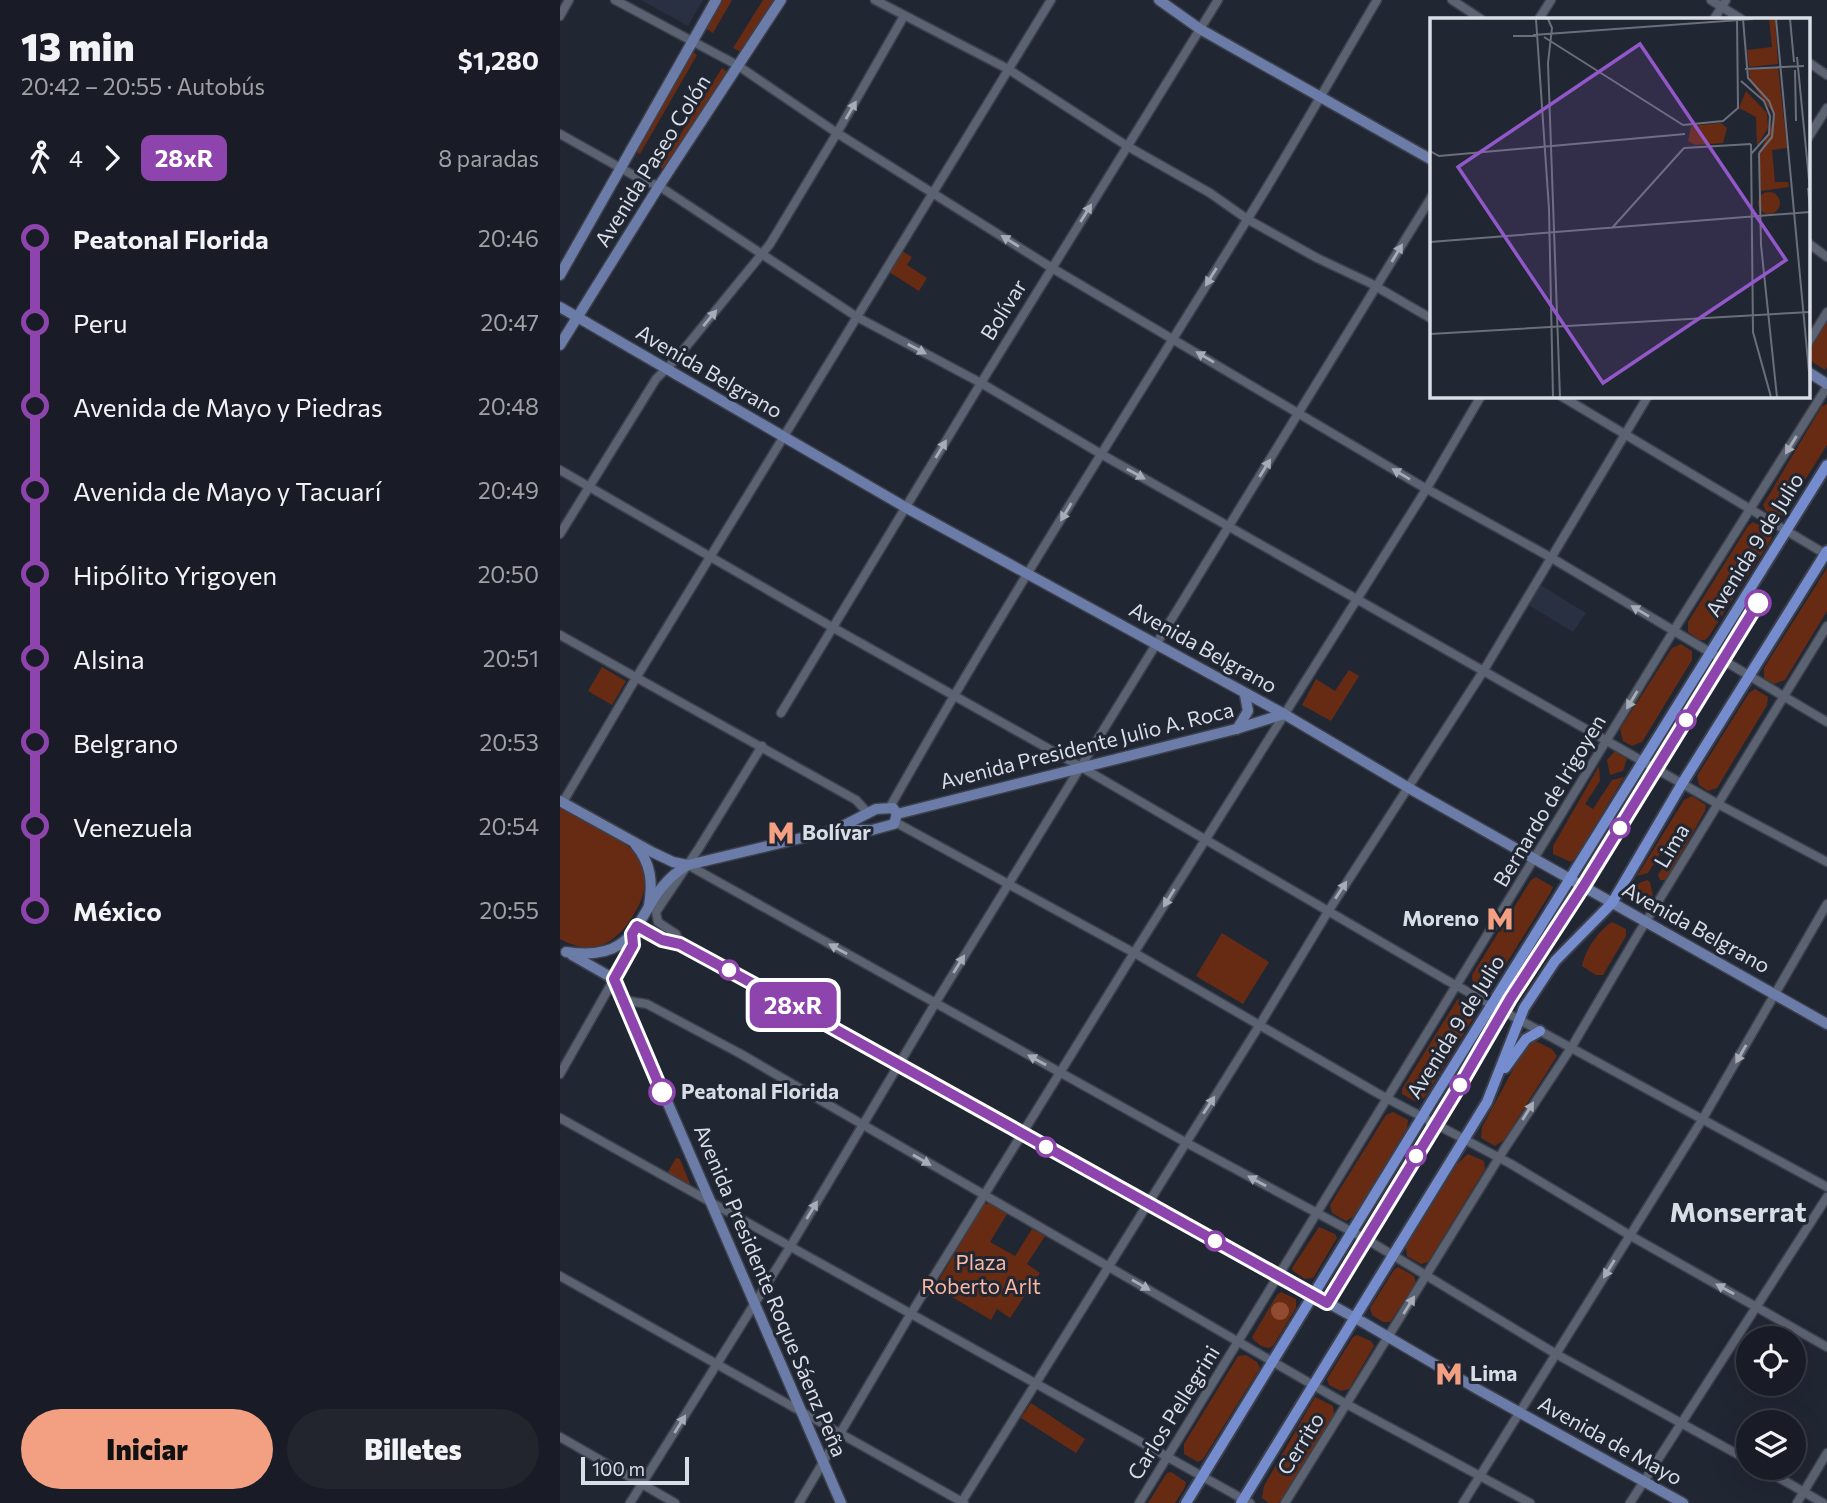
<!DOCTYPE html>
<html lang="es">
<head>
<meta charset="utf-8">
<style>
  body { margin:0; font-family:Commissioner,sans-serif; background:#22252e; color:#f1f3f6; height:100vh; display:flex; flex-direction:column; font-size:26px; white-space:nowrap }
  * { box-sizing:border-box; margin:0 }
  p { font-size:23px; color:#9fa1a7 }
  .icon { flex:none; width:38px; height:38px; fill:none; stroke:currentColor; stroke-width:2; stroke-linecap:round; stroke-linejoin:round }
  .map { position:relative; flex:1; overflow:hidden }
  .panel { display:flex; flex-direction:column; background:#191c26; width:560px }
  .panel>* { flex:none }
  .badge { padding:0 14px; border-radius:10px; font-size:24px; line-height:46px }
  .tools { position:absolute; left:1176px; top:1326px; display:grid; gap:14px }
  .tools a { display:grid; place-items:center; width:70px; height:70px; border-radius:50%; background:#191c26; box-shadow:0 7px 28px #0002,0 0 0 2px #373a43; font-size:35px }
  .scale { position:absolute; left:21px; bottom:18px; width:108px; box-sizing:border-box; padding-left:7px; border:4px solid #d9dde6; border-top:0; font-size:19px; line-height:24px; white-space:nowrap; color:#d9dde6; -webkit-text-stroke:5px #212633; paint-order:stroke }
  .map>.badge { position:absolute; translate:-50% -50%; box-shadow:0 0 0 4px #fff }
  .legs { display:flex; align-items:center; gap:10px; height:77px; padding:0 21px; font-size:23px }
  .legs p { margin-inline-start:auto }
  .head { display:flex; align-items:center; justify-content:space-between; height:119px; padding:0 21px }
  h1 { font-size:38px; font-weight:800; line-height:52px }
  .action { display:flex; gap:14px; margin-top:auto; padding:14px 21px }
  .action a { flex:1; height:80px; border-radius:42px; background:#f3a082; color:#111; font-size:28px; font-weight:800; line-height:80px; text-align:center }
  .action a+a { background:#22252e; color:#f1f3f6 }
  ul { padding:0 21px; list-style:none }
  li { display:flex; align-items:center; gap:24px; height:84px; font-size:26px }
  li i { display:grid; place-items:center; width:10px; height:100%; margin:0 9px; background:currentColor }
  li i::after { content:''; width:18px; height:18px; margin:-9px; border:5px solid; border-radius:50%; background:#191c26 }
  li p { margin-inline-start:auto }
  li:first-child i { background:linear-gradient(#0000 50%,currentColor 0) }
  li:last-child i { background:linear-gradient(currentColor 50%,#0000 0) }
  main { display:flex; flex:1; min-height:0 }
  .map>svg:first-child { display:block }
  .built { fill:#283041 }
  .green { fill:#672b14 }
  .water { fill:#914b31 }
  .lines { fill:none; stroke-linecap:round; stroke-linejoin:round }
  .minor-casing { stroke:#3c404c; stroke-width:11 }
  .major-casing { stroke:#3c404c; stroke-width:13 }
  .highway-casing { stroke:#3c404c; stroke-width:14 }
  .minor { stroke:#5b6271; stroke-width:8 }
  .major { stroke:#6b7ca9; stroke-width:10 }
  .highway { stroke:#758dce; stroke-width:10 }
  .oneway { fill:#a7acb7 }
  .line-1-casing { stroke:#fff; stroke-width:16 }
  .line-1 { stroke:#8e44ad; stroke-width:10 }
  .stop-1-dot { fill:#fff; stroke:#8e44ad; stroke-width:3.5 }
  .labels { text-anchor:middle; stroke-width:6; stroke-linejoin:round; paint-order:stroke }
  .street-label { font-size:21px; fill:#d9dde6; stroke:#212633 }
  .poi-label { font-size:21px; font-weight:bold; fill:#d9dde6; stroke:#212633; text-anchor:start }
  .stop-label { font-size:21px; font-weight:bold; fill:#d9dde6; stroke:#212633; text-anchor:start }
  .park-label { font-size:21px; fill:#f8b9a3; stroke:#212633 }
  .district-label { font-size:28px; font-weight:bold; fill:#d9dde6; stroke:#212633 }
  .inset-road { fill:none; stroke:#6b6f7b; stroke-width:2 }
  .view { fill:#9258c9; fill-opacity:0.15; stroke:#9258c9; stroke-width:3.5 }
  .inset-edge { fill:none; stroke:#d9dde6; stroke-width:3.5 }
</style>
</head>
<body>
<main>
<section class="panel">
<div class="head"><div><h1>13 min</h1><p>20:42 – 20:55 · Autobús</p></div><b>$1,280</b></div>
<div class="legs"><svg class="icon" aria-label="walk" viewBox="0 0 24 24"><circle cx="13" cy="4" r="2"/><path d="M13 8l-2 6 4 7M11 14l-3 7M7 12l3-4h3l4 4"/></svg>4<svg class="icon" aria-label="forward" viewBox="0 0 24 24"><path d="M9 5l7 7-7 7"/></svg><b class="badge" style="background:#8e44ad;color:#fff">28xR</b><p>8 paradas</p></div>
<ul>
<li><i style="color:#8e44ad"></i><b>Peatonal Florida</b><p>20:46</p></li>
<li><i style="color:#8e44ad"></i><span>Peru</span><p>20:47</p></li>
<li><i style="color:#8e44ad"></i><span>Avenida de Mayo y Piedras</span><p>20:48</p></li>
<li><i style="color:#8e44ad"></i><span>Avenida de Mayo y Tacuarí</span><p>20:49</p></li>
<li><i style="color:#8e44ad"></i><span>Hipólito Yrigoyen</span><p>20:50</p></li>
<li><i style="color:#8e44ad"></i><span>Alsina</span><p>20:51</p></li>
<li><i style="color:#8e44ad"></i><span>Belgrano</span><p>20:53</p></li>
<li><i style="color:#8e44ad"></i><span>Venezuela</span><p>20:54</p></li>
<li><i style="color:#8e44ad"></i><b>México</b><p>20:55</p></li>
</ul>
<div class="action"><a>Iniciar</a><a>Billetes</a></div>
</section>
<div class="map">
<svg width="1267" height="1503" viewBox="0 0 1267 1503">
  <rect width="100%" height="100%" fill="#212633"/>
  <g class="built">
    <polygon points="81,0 143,0 128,26"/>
    <polygon points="979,584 1026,613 1013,632 967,604"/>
  </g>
  <g class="green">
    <polygon points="160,0 172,0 153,33 145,28"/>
    <polygon points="203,0 215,0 181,52 173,48"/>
    <polygon points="132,51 137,55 80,154 75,151"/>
    <polygon points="162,68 168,72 105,170 100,167"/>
    <polygon points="342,251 352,257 347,265 367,278 359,291 329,272"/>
    <polygon points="1267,320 1267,367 1265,370 1248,359 1248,351"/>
    <polygon points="1267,404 1267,445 1223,515 1215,517 1206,511 1203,505 1262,406"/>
    <polygon points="1193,522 1209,530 1212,536 1211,540 1149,636 1145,640 1140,640 1128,632 1128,622 1188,526"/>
    <polygon points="1267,568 1267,611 1225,680 1214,684 1204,678 1204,668"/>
    <polygon points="1121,644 1132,651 1132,660 1082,742 1072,746 1063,741 1060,729 1112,648"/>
    <polygon points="42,667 66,681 52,705 28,691"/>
    <polygon points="789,670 799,676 771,721 742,705 756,679 775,691"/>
    <polygon points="1195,689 1208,697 1207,705 1157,788 1148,791 1139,785 1137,776 1189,693"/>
    <polygon points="1055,751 1067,759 1063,771 1050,775 1047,760"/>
    <polygon points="1039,766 1040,781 1025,804 1033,809 1052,780 1064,777 1016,857 1011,862 993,854 993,846"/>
    <polygon points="1132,796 1146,805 1145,811 1106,880 1100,880 1098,875 1112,852 1104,847 1088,873 1077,876 1124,800"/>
    <path d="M0 808C21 820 64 837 77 856 89 875 86 895 75 912 57 943 35 958 0 939Z"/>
    <polygon points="976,877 993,887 989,895 933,985 929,989 922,990 913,985 912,975 971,880"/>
    <path d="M1087 880 1090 882 1093 896 1088 903 1083 904 1071 897C1070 886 1077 884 1087 880Z"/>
    <path d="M1052 922 1066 929V936L1043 975H1036L1022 966C1025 950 1038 931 1052 922Z"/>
    <polygon points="662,933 709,962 683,1004 636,976"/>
    <polygon points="903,998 914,1005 917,1012 865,1097 856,1102 842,1094 842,1089 897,1000"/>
    <polygon points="973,1040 992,1049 997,1056 944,1140 935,1146 921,1138 922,1127 963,1051"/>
    <polygon points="833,1112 848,1120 847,1128 794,1216 786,1221 772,1213 770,1205 826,1115"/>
    <polygon points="908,1154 924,1161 925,1169 868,1262 861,1264 847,1256 846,1247 897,1164"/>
    <polygon points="116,1158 120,1159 130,1184 128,1185 109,1175 108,1172"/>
    <polygon points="429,1203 447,1214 430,1242 455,1256 472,1229 485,1236 467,1264 480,1273 450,1318 437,1309 431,1320 375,1287 423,1205"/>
    <polygon points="759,1227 775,1234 777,1238 753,1278 745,1279 733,1271 732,1268"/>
    <polygon points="838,1267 854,1276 856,1283 830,1322 823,1322 812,1315 810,1308 834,1270"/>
    <path d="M721 1292 736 1299V1308L713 1346 709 1348C702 1347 695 1343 692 1337L717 1295Z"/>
    <polygon points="797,1335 811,1341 814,1346 789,1389 781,1391 769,1385 767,1379 793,1337"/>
    <polygon points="686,1355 697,1362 700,1368 643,1459 638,1462 624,1454 624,1444 678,1356"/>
    <polygon points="755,1397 773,1406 774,1414 719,1503 709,1503 702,1498 704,1486"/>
    <polygon points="471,1403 525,1439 516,1453 461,1418"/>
    <polygon points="611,1472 626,1482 625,1487 615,1503 588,1503 607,1473"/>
  </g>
  <circle class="water" cx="720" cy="1311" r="9"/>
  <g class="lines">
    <g class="minor-casing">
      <g id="minor">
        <polyline points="55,0 177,65 277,133 492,268 858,484 990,557 1267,722"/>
        <polyline points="315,0 448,69 567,146 650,193 687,219 757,258 810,283 872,319"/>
        <polyline points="892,0 921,19"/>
        <polyline points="1151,0 1181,19"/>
        <polyline points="0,16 9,0"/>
        <polyline points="979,19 991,0"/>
        <polyline points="1154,19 1166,0"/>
        <polyline points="1248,62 1267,75"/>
        <polyline points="0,134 82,180 99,186 297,317 421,383 541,454 1158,804 1267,862"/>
        <polyline points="1248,138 1267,108"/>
        <polyline points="1248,243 1267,257"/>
        <polyline points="1248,343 1267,312"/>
        <polyline points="1001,396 1267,555"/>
        <polyline points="0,470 272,627 521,767 888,981 1267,1187"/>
        <polyline points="0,534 96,379 116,359 210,244 277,133 344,16"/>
        <polyline points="0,635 296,800 308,813"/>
        <polyline points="221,713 421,383 658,0"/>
        <polyline points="3,802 76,678 491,0"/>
        <path d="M330 807C441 610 563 420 682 228 729 153 772 76 817 0"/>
        <polyline points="335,822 578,955 817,1093 951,1164 1071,1236 1267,1347"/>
        <polyline points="128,865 625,1142 811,1242 996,1354 1188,1460"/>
        <polyline points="120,944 116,934 98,922 96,912 139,848 202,746"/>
        <polyline points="63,1000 87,1004 179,1053 779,1400 970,1503"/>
        <polyline points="0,1074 54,979"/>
        <polyline points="0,1118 690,1503"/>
        <polyline points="0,1276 404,1503"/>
        <polyline points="0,1437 115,1503"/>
        <polyline points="1202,1468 1263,1503"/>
        <polyline points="70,1503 230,1247 379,997 872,196"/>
        <polyline points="239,1503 350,1315 574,953 867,488 921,396"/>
        <polyline points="401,1503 699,1026 769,910 924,670 1088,396"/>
        <polyline points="579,1503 1119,622 1267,387"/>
        <polyline points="725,1503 945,1148 1011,1048 1077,936 1267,626"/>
        <polyline points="903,1503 1142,1120 1267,904"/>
        <polyline points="1070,1503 1267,1197"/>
        <polyline points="1237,1503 1267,1453"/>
      </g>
    </g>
    <g class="major-casing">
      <g id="major">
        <polyline points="599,0 640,29 872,160"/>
        <polyline points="0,275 156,0"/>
        <polyline points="0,307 345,507 724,714 854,791 1267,1024"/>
        <polyline points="0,345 99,186 221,0"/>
        <polyline points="1248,372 1267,384"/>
        <polyline points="677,729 688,711 685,695"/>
        <polyline points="0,801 92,852 113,862 127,865"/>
        <polyline points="337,814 676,729 724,714"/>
        <polyline points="277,829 316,809 333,808 337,814"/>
        <path d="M75 844C91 863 93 882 89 905"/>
        <polyline points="77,926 102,940 120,944 806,1324 919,1390 1123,1503"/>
        <path d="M6 952C91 965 72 896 128 865L275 830H312L334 824 337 814"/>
        <polyline points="12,955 54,979"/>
        <polyline points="54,979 281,1503"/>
        <polyline points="54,979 73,945 72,934"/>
      </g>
    </g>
    <g class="highway-casing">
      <g id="highway">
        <polyline points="945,1068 966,1039 980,1031"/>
        <polyline points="626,1503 870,1104 1267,465"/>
        <polyline points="681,1503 927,1102 964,1008 995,961 1052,903 1123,782 1267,551"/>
      </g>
    </g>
    <use href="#minor" class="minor"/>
    <use href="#major" class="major"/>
    <use href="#highway" class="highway"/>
  </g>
  <defs><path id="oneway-solid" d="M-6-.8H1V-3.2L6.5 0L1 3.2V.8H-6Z" transform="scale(1.75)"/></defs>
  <g class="oneway">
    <use href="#oneway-solid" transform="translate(291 110) rotate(-60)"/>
    <use href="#oneway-solid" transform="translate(526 213) rotate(-58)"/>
    <use href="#oneway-solid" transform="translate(450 241) rotate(-148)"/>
    <use href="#oneway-solid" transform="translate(837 253) rotate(-59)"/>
    <use href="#oneway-solid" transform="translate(651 277) rotate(122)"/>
    <use href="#oneway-solid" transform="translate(150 318) rotate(-50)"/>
    <use href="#oneway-solid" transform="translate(357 349) rotate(28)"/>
    <use href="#oneway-solid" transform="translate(645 357) rotate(-149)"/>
    <use href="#oneway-solid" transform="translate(1231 445) rotate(122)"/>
    <use href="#oneway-solid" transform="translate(381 449) rotate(-59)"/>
    <use href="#oneway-solid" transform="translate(705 468) rotate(-58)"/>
    <use href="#oneway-solid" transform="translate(576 474) rotate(29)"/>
    <use href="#oneway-solid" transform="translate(841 474) rotate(-149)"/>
    <use href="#oneway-solid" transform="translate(506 512) rotate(121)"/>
    <use href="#oneway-solid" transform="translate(1080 611) rotate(-149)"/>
    <use href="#oneway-solid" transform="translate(1072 700) rotate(121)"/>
    <use href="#oneway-solid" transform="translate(781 890) rotate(-57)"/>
    <use href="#oneway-solid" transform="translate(609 898) rotate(122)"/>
    <use href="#oneway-solid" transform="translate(278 949) rotate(-151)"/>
    <use href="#oneway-solid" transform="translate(399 964) rotate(-58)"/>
    <use href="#oneway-solid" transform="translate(1181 1054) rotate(120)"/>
    <use href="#oneway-solid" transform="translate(477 1060) rotate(-151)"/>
    <use href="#oneway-solid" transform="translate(649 1105) rotate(-57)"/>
    <use href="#oneway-solid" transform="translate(968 1111) rotate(-58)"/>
    <use href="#oneway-solid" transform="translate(362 1160) rotate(30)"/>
    <use href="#oneway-solid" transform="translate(697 1181) rotate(-151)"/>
    <use href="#oneway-solid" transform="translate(252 1210) rotate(-59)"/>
    <use href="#oneway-solid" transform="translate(1049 1269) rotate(122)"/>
    <use href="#oneway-solid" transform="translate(581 1285) rotate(30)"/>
    <use href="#oneway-solid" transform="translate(1165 1289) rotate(-151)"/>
    <use href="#oneway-solid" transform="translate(849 1305) rotate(-58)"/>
    <use href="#oneway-solid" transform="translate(120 1424) rotate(-58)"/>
  </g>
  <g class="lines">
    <g class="line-1-casing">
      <polyline id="line-1" points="102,1092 54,979 73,945 72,934 77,926 102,940 120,944 201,988 767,1303 900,1085 950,999 1023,887 1198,603"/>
    </g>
    <use href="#line-1" class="line-1"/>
  </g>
  <defs>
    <g id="metro-bare" transform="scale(2.1)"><path d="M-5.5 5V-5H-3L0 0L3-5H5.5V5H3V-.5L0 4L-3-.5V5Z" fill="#f3a082" stroke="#212633" stroke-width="2.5" paint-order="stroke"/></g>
  </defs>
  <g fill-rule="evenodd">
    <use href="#metro-bare" x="221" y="833"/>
    <use href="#metro-bare" x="940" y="919"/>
    <use href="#metro-bare" x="889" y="1374"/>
  </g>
  <g class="stop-1-dot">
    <circle cx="1198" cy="603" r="12"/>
    <circle cx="1126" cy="720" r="9"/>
    <circle cx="1060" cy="828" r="9"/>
    <circle cx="169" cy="970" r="9"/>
    <circle cx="900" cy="1085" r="9"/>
    <circle cx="102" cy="1092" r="12"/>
    <circle cx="486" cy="1147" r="9"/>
    <circle cx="856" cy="1156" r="9"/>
    <circle cx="655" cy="1241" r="9"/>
  </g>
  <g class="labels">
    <g class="street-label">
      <text transform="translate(93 161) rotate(-58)" y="7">Avenida Paseo Colón</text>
      <text transform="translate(444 310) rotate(-58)" y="7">Bolívar</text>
      <text transform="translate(149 372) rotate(30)" y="7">Avenida Belgrano</text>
      <text transform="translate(1195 545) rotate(-58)" y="7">Avenida 9 de Julio</text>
      <text transform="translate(643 648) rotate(29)" y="7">Avenida Belgrano</text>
      <text transform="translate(527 746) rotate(-14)" y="7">Avenida Presidente Julio A. Roca</text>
      <text transform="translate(990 801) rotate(-59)" y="7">Bernardo de Irigoyen</text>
      <text transform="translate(1112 846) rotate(-59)" y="7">Lima</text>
      <text transform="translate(1136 928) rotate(29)" y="7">Avenida Belgrano</text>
      <text transform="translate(896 1027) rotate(-58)" y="7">Avenida 9 de Julio</text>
      <text transform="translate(210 1291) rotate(67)" y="7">Avenida Presidente Roque Sáenz Peña</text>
      <text transform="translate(614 1413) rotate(-58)" y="7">Carlos Pellegrini</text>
      <text transform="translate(1050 1441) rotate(29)" y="7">Avenida de Mayo</text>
      <text transform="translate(741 1444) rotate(-58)" y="7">Cerrito</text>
    </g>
    <g class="poi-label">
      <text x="242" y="840">Bolívar</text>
      <text x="919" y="926" text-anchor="end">Moreno</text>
      <text x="910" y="1381">Lima</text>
    </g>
    <g class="stop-label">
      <text x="121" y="1099">Peatonal Florida</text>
    </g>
    <g class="park-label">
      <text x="421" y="1270">Plaza<tspan x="421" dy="24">Roberto Arlt</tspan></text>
    </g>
    <g class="district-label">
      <text x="1178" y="1222">Monserrat</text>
    </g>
  </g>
  <g transform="translate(870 18)">
    <rect width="380" height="380" fill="#212633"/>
    <path d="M339 1H345L348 46 319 49 317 32 342 29ZM348 49 357 130 342 132 345 164H358L359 169 331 173 329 137 345 98 320 63 319 52ZM316 73 337 95 338 110 327 128 326 99 309 90ZM291 105 297 110 293 125 265 127 258 123 261 108ZM328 185a11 11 0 1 1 22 0a11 11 0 1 1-22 0Z" fill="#672b14"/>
    <path class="inset-road" d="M106 1 119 191 123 379M118 1 122 10 118 45 130 379M313 1 318 60 339 83 344 96 342 119 329 135M346 1 380 365M360 1 364 44M103 17 323 1M83 18H106M114 19 253 107M367 39 380 172M315 51 374 48M365 52 366 103M311 63 334 83 340 98 339 116 321 136M253 107 293 103 308 90 307 1M321 126 323 314 341 379M254 130 321 126M0 133 9 138 255 116M329 135 331 227 347 379M378 170 380 191M380 191V230M182 210 254 130M0 224 380 194M0 316 380 294"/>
    <path class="view" d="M210 26 356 242 173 365 28 149Z"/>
    <rect width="380" height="380" class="inset-edge"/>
  </g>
</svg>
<div class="tools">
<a><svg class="icon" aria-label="locate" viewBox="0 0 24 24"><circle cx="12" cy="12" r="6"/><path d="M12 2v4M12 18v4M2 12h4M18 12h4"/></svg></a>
<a><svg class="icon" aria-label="layers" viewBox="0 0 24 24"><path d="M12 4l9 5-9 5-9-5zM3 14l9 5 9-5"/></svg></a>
</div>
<div class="scale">100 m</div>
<b class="badge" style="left:233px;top:1005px;background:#8e44ad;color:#fff">28xR</b>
</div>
</main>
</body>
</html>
